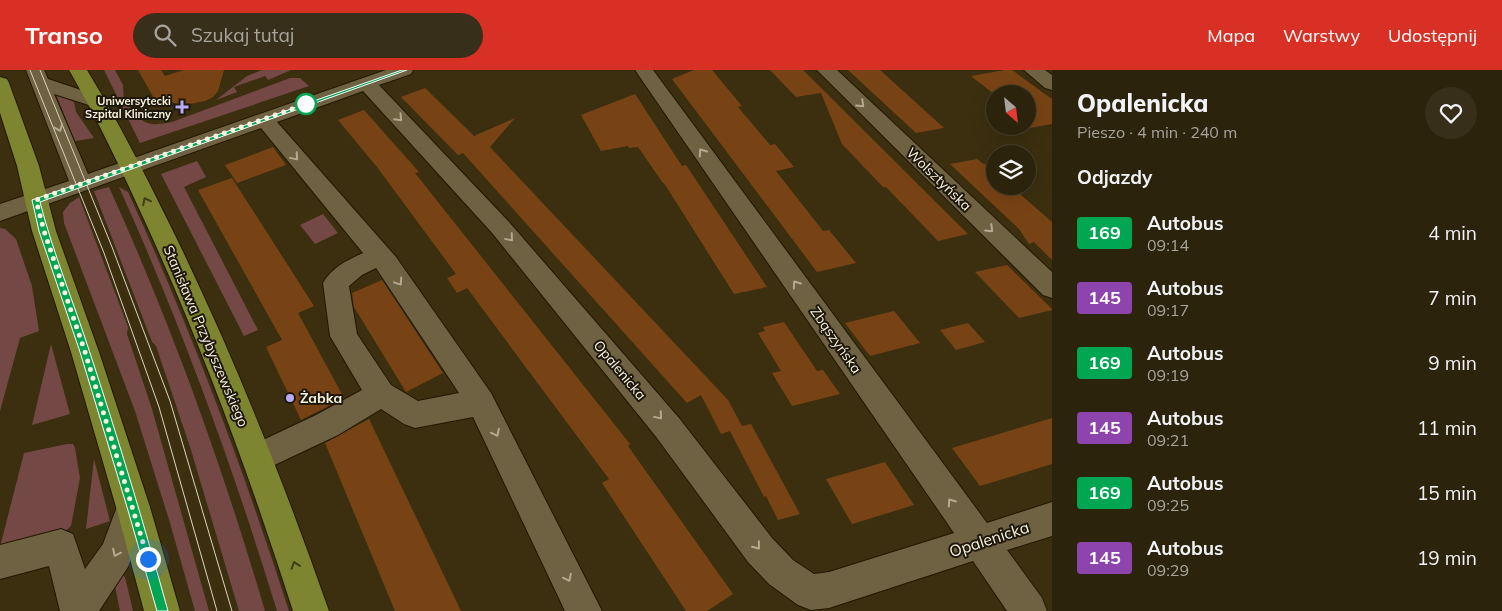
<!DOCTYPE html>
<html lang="pl">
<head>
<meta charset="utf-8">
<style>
  body { margin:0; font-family:Mulish,sans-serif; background:#382f1a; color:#f1f3f6; height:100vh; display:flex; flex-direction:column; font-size:19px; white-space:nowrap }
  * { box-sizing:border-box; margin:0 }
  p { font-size:16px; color:#a6a49d }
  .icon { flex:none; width:28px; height:28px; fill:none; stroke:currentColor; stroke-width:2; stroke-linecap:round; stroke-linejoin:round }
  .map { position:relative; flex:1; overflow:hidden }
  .panel { display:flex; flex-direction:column; background:#2c230c; width:450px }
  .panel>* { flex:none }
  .badge { padding:0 10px; border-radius:4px; font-size:18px; line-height:32px }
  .needle { width:32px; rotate:152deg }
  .tools { position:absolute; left:986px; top:15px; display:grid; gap:10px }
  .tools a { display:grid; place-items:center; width:50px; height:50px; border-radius:50%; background:#2c230c; box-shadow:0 5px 20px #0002,0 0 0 1px #48402d; font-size:25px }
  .you { position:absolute; width:25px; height:25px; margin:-12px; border:4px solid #fff; border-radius:50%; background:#1a73e8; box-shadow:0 0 0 8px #1a73e833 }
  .map>.badge { position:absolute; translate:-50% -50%; box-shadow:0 0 0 2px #fff }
  h2 { padding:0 25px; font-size:19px; line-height:45px }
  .round { display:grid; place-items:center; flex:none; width:52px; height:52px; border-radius:26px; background:#382f1a }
  .overview { display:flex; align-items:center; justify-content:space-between; height:85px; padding:0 25px }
  h1 { font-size:24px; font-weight:800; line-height:38px }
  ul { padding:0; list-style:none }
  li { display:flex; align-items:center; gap:15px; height:65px; padding:0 25px }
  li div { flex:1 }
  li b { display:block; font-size:19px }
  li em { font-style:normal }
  li .badge { min-width:55px; font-weight:700; text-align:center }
  header { display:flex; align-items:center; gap:30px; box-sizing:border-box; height:70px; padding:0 25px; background:#d93025; color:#fff }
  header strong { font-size:24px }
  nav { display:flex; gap:28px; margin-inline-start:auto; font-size:18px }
  .search { width:350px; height:45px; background:#382f1a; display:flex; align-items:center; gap:12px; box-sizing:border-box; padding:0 18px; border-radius:28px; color:#a6a49d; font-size:19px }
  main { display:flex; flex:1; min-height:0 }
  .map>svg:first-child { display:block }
  .green { fill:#744844 }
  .building { fill:#784314 }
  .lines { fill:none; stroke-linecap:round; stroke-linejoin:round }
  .minor-casing { stroke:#221700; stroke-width:2 }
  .major-casing { stroke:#221700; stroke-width:2 }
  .minor { fill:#6e6242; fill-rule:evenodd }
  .major { fill:#7d8530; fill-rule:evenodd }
  .tram { stroke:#dbd3c0; stroke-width:1 }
  .oneway { stroke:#b4aa92 }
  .oneway2 { stroke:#3f3e18 }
  .line { fill:#00a651; stroke:#fff }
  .walk { stroke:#faf2e1; stroke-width:5; stroke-dasharray:0 9 }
  .stop-dot { fill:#fff; stroke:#00a651; stroke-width:2.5 }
  .poi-dot { fill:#b9abf7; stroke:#1d180b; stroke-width:2 }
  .labels { text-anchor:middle; stroke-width:4; stroke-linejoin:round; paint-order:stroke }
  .far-poi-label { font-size:11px; font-weight:bold; fill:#faf2e1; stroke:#1d180b; text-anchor:end }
  .street-label { font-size:14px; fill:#faf2e1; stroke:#1d180b }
  .poi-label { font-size:14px; font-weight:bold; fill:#faf2e1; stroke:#1d180b; text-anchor:start }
  .near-street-label { font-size:16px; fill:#faf2e1; stroke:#1d180b }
</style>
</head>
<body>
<header>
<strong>Transo</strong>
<div class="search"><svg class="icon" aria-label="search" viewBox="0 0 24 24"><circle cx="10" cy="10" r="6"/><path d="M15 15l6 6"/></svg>Szukaj tutaj</div>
<nav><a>Mapa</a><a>Warstwy</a><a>Udostępnij</a></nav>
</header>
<main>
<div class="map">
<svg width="1052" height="541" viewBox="0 0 1052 541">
  <rect width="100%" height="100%" fill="#3b2f10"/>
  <g class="green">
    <path d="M104 0H115L123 15 124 35H128C144 54 146 57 172 52L290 8H300L309 16 140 73Z"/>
    <polygon points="262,0 291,0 268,10 265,6 234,17 237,22 216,30 247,6"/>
    <polygon points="55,22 74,32 76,42 94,68 75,71"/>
    <polygon points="197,91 206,107 184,117 258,260 244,266 161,104"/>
    <path d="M109 117C172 256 222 395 265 541H239L191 380 156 276 152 272 94 121Z"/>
    <path d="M119 117 128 122C191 259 243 398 289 541H277C232 394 182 257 119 117Z"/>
    <polygon points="79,127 128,257 127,264 152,339 209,541 195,541 170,453 135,341 64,153 63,142 70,133"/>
    <polygon points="323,144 338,163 315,174 300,155"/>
    <polygon points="0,158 5,159 16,169 32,216 39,261 20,268 0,341"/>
    <polygon points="51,274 70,344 32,355"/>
    <polygon points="67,374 73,374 75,378 80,408 71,456 61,465 0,477 24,383"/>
    <polygon points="94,389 110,451 86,459"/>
    <polygon points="122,505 125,507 133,541 120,541 114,511"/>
  </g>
  <g class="building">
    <polygon points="138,0 161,0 165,6 184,0 224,0 218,21 213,27 205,31 185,35 176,34 163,28 155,30"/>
    <polygon points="694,0 712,0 742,36 738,37 770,75 775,74 794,97 776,101 823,161 829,160 856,193 817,202 672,9"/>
    <polygon points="770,0 803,0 968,164 938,171 886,117 883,117 842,74 821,23 796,27"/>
    <polygon points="848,0 880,0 944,58 916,63"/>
    <polygon points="1005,0 1012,0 1052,29 1052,54 1018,60 1013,56 1028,56 1028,24 995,25 971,6"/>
    <polygon points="425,18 474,66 515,48 490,77 728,330 742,356 751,354 800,444 778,450 766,426 764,427 730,361 721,364 701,325 687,333 463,83 458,85 401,27"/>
    <polygon points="635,24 682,96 686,95 767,217 734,224 664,113 663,113 638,77 629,78 628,76 601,81 581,45"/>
    <polygon points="364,40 419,102 415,103 630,374 628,376 733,524 707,541 686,541 602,413 609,409 467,218 457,223 447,208 456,204 377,97 338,50"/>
    <polygon points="273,77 286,95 237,113 225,95"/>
    <polygon points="977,89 982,93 995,99 995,116 1011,116 1052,152 1052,190 1034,172 1029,174 1019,159 950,94"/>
    <polygon points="232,108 314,236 298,243 344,328 301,350 266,277 282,270 198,120"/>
    <polygon points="1007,195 1052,239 1052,240 1019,248 975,202"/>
    <polygon points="382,210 443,303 406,322 354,237 352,223"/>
    <polygon points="894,241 920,273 870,286 845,253"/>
    <polygon points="784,252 817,301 823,300 840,324 792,336 772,303 781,301 758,263 765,261 763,257"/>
    <polygon points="968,253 985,272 956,280 940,260"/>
    <polygon points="1052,348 1052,394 980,416 952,378"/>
    <polygon points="369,349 461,541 395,541 325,373"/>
    <polygon points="885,392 914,435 852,454 826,409"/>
  </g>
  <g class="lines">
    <g class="minor-casing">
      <g id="minor">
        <path d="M26 0H44L48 9 102 27 105 31 102 35 95 37 54 24 88 104 386 0H413L411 4 379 15 509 152 679 348 772 468 793 490 814 504 829 502 954 463 635 0H653L987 453 1052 432V466L1007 480 1042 528 1047 541H1007L973 491 829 538 811 540 798 535 769 514 748 492 657 368 493 164 363 21 277 52 396 187 491 323 602 541H565L473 347 415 358 404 354 381 339 338 365 268 398 257 403 246 398 241 388 246 378 316 345 362 320 330 266 323 213C332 197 348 190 363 183L261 58 0 151V134L69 111ZM376 198 378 201 459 323 418 331 391 315 357 264 349 216 362 205Z"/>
        <polygon points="817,0 837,0 1052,202 1052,228 1043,225"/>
        <polygon points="1024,0 1045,0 1052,5 1052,20 1045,18"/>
        <polygon points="133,421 145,426 150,437 128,497 99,541 60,541 49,496 0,509 0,475 61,459 73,464 85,499 103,474 121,426"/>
      </g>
    </g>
    <g class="major-casing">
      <g id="major">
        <path d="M69 0H87C118 51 145 104 171 157 232 281 283 410 329 541H293C251 410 204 281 147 156 123 103 98 50 69 0Z"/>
        <polygon points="0,7 7,9 9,13 39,96 56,161 99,282 150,437 180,541 144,541 116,437 71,282 32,161 17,96 0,43"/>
      </g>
    </g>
    <use href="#minor" class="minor"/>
    <use href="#major" class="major"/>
    <g class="tram">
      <polyline points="30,0 104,183 159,337 217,541"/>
      <polyline points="40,0 112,177 170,331 232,541"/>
    </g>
  </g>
  <defs><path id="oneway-chevron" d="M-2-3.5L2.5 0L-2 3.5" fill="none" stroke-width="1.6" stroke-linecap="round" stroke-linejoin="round" transform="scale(1.25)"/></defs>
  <g class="oneway">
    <use href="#oneway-chevron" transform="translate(861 34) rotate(44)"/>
    <use href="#oneway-chevron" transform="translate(399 48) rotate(46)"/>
    <use href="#oneway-chevron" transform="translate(59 58) rotate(68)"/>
    <use href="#oneway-chevron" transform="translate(702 82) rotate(-125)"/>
    <use href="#oneway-chevron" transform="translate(295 87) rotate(50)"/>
    <use href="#oneway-chevron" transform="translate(990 159) rotate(44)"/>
    <use href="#oneway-chevron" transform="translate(510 168) rotate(50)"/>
    <use href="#oneway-chevron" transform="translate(399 212) rotate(56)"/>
    <use href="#oneway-chevron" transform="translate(796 214) rotate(-125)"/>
    <use href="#oneway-chevron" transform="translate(659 346) rotate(50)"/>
    <use href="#oneway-chevron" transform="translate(496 363) rotate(64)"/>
    <use href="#oneway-chevron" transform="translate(951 432) rotate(-125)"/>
    <use href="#oneway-chevron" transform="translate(757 476) rotate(52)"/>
    <use href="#oneway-chevron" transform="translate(116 483) rotate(116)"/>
    <use href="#oneway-chevron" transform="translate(568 508) rotate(64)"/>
  </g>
  <g class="oneway2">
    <use href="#oneway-chevron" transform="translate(146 131) rotate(-116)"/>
    <use href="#oneway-chevron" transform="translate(295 495) rotate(-109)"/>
  </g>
  <path class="line" d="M402 0H407L40 132C53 183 74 233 90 283 118 368 144 454 168 541H157L127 437 80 282 39 161 32 130Z"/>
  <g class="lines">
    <polyline class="walk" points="148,489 85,282 44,161 36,130 306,34"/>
  </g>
  <circle class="stop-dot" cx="306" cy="34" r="10"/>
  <g class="poi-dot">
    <path d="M179.5 29.5h5v5h5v5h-5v5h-5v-5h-5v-5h5z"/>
    <circle cx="290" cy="328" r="5"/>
  </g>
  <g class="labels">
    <g class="far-poi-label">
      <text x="171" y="35">Uniwersytecki<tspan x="171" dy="13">Szpital Kliniczny</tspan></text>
    </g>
    <g class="street-label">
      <text transform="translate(939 109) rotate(44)" y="5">Wolsztyńska</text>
      <text transform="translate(206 266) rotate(67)" y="5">Stanisława Przybyszewskiego</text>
      <text transform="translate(836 270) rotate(55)" y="5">Zbąszyńska</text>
      <text transform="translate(620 300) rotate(50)" y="5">Opalenicka</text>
    </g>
    <g class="poi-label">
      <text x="300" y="333">Żabka</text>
    </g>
    <g class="near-street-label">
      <text transform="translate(989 469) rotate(-18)" y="6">Opalenicka</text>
    </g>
  </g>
</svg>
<div class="tools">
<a><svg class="needle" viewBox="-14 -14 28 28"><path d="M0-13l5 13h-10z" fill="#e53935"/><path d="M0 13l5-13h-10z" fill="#a6a49d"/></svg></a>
<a><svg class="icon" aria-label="layers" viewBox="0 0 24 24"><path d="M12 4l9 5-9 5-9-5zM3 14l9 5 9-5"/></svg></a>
</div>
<div class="you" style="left:148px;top:489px"></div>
</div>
<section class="panel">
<div class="overview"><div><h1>Opalenicka</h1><p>Pieszo · 4 min · 240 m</p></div><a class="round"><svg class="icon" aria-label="heart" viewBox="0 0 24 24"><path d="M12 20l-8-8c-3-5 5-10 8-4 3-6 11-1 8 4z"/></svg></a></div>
<h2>Odjazdy</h2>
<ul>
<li><span class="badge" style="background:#00a651;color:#fff">169</span><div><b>Autobus</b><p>09:14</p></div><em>4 min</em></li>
<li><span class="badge" style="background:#8e44ad;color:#fff">145</span><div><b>Autobus</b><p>09:17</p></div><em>7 min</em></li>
<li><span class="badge" style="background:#00a651;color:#fff">169</span><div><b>Autobus</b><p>09:19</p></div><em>9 min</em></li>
<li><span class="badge" style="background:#8e44ad;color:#fff">145</span><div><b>Autobus</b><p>09:21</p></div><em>11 min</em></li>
<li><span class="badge" style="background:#00a651;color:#fff">169</span><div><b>Autobus</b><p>09:25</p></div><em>15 min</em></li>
<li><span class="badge" style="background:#8e44ad;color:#fff">145</span><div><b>Autobus</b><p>09:29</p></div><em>19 min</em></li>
</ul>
</section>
</main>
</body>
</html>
